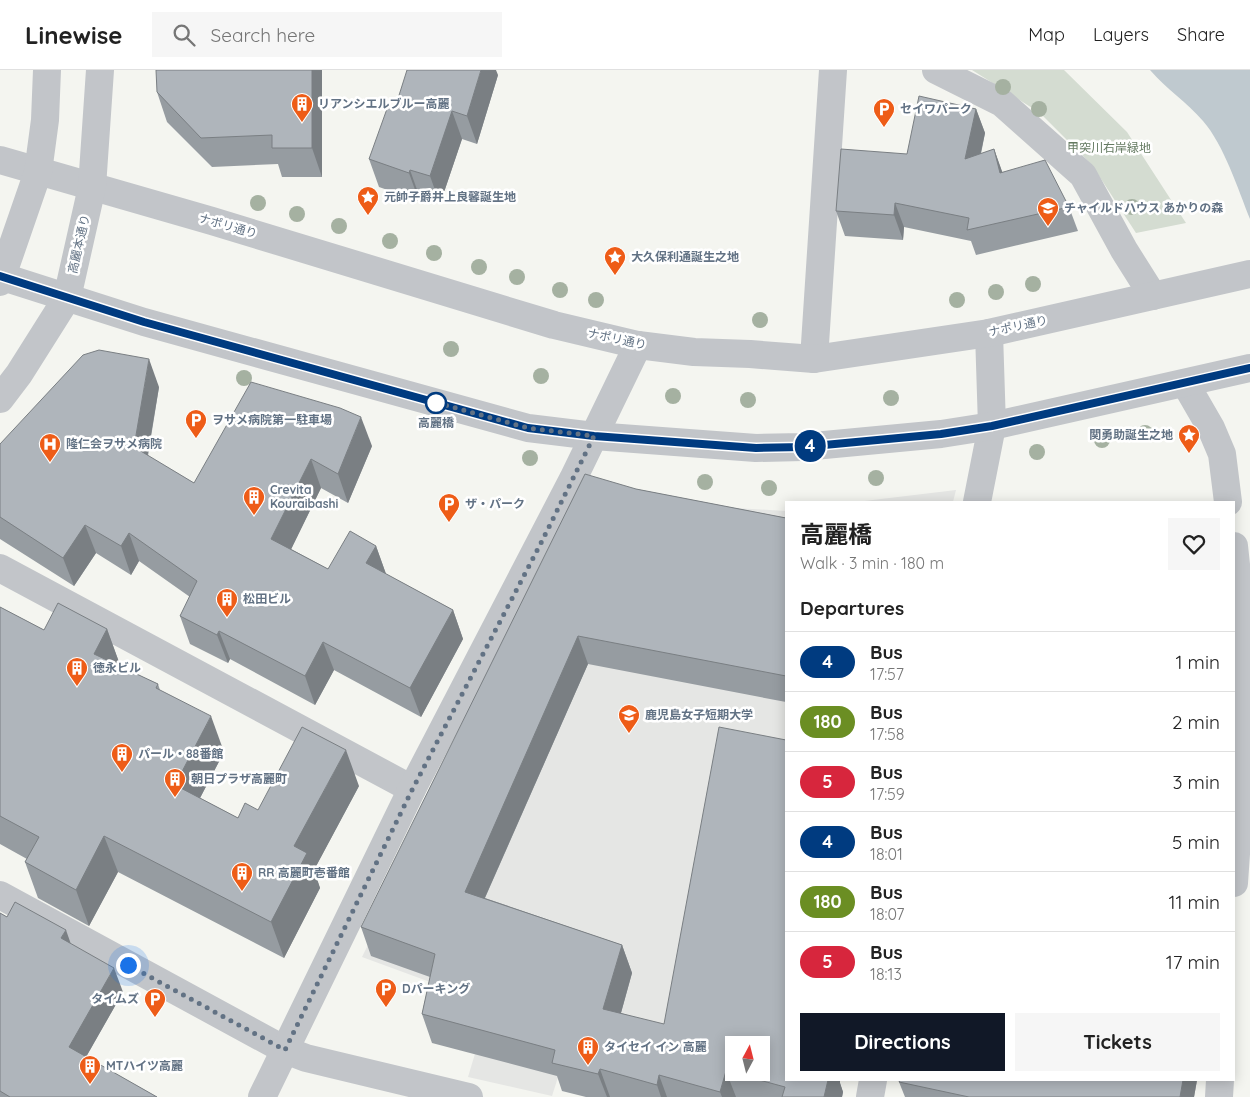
<!DOCTYPE html>
<html lang="en">
<head>
<meta charset="utf-8">
<style>
  body { margin:0; font-family:Quicksand,"Noto Sans JP",sans-serif; background:#f6f6f6; color:#222; height:100vh; display:flex; flex-direction:column; font-size:19px; white-space:nowrap }
  * { box-sizing:border-box; margin:0 }
  p { font-size:16px; color:#767676 }
  .icon { flex:none; width:28px; height:28px; fill:none; stroke:currentColor; stroke-width:2; stroke-linecap:round; stroke-linejoin:round }
  .map { position:relative; flex:1; overflow:hidden }
  .panel { position:absolute; left:785px; top:431px; width:450px; height:580px; display:flex; flex-direction:column; background:#fff; border-radius:0px; box-shadow:0 2px 12px #0003 }
  .panel>* { flex:none }
  .badge { padding:0 10px; border-radius:16px; font-size:18px; line-height:32px }
  .needle { width:32px; rotate:7deg }
  .tools { position:absolute; left:725px; top:966px; display:grid; gap:10px }
  .tools a { display:grid; place-items:center; width:45px; height:45px; border-radius:0px; background:#fff; box-shadow:0 2px 12px #0003; font-size:25px }
  .you { position:absolute; width:25px; height:25px; margin:-12px; border:4px solid #fff; border-radius:50%; background:#1a73e8; box-shadow:0 0 0 8px #1a73e833 }
  .map>.badge { position:absolute; translate:-50% -50%; box-shadow:0 0 0 2px #fff }
  h2 { padding:0 15px; font-size:19px; line-height:45px }
  .round { display:grid; place-items:center; flex:none; width:52px; height:52px; border-radius:0px; background:#f6f6f6 }
  .headline { display:flex; align-items:center; justify-content:space-between; height:85px; padding:0 15px }
  h1 { font-size:24px; font-weight:700; line-height:38px }
  .action { display:flex; gap:10px; margin-top:auto; padding:10px 15px }
  .action a { flex:1; height:58px; border-radius:0px; background:#111827; color:#fff; font-size:20px; font-weight:700; line-height:58px; text-align:center }
  .action a+a { background:#f6f6f6; color:#222 }
  ul { padding:0; list-style:none }
  li { display:flex; align-items:center; gap:15px; height:60px; padding:0 15px; border-top:1px solid #e0e0e0 }
  li div { flex:1 }
  li b { display:block; font-size:19px }
  li em { font-style:normal }
  li .badge { min-width:55px; font-weight:700; text-align:center }
  header { display:flex; align-items:center; gap:30px; box-sizing:border-box; height:70px; padding:0 25px; background:#fff; border-bottom:1px solid #e0e0e0 }
  header strong { font-size:24px }
  nav { display:flex; gap:28px; margin-inline-start:auto; font-size:18px }
  .search { width:350px; height:45px; background:#f6f6f6; display:flex; align-items:center; gap:12px; box-sizing:border-box; padding:0 18px; border-radius:0px; color:#767676; font-size:19px }
  .map>svg:first-child { display:block }
  .built { fill:#e5e6e4 }
  .green { fill:#d4dcd1 }
  .water { fill:#bfc9cf }
  .lines { fill:none; stroke-linecap:round; stroke-linejoin:round }
  .minor { stroke:#c2c5c9; stroke-width:28 }
  .tertiary { stroke:#c2c5c9; stroke-width:28 }
  .tree { fill:#a5b1a1 }
  .wall { fill:#969ca1 }
  .shaded-wall { fill:#7a7f83 }
  .building { fill:#afb5bb; stroke:#7a7f83; fill-rule:evenodd }
  .line-casing { stroke:#fff; stroke-width:11 }
  .line { stroke:#003b80; stroke-width:8 }
  .walk { stroke:#627284; stroke-width:5; stroke-dasharray:0 9 }
  .stop-dot { fill:#fff; stroke:#003b80; stroke-width:2.5 }
  .labels { text-anchor:middle; stroke-width:5; stroke-linejoin:round; paint-order:stroke }
  .poi-label { font-size:12px; font-weight:bold; fill:#627284; stroke:#fff; text-anchor:start }
  .park-label { font-size:12px; fill:#647a61; stroke:#fff }
  .street-label { font-size:12px; fill:#627284; stroke:#fff }
  .stop-label { font-size:12px; font-weight:bold; fill:#627284; stroke:#fff }
</style>
</head>
<body>
<header>
<strong>Linewise</strong>
<div class="search"><svg class="icon" aria-label="search" viewBox="0 0 24 24"><circle cx="10" cy="10" r="6"/><path d="M15 15l6 6"/></svg>Search here</div>
<nav><a>Map</a><a>Layers</a><a>Share</a></nav>
</header>
<div class="map">
<svg width="1250" height="1027" viewBox="0 0 1250 1027">
  <rect width="100%" height="100%" fill="#f4f5f0"/>
  <g class="built">
    <polygon points="956,420 953,432 856,432"/>
    <polygon points="592,424 638,432 786,441 786,999 761,975 734,975 576,951 552,1026 468,1007 490,934 362,887"/>
  </g>
  <polygon class="green" points="972,0 1064,0 1127,62 1186,153 1136,163 1092,95 1040,43"/>
  <path class="water" d="M1150 0H1250V149C1238 119 1224 75 1203 51 1187 32 1166 19 1150 0Z"/>
  <g class="lines">
    <g class="minor">
      <polyline points="936,0 1002,33 1083,105 1124,180 1153,226"/>
      <polyline points="814,289 833,0"/>
      <polyline points="1185,313 1211,358 1222,384 1228,432"/>
      <polyline points="977,432 992,356 989,263"/>
      <polyline points="1234,476 1248,608 1234,813"/>
      <polyline points="0,498 412,719"/>
      <polyline points="0,825 285,980 306,988 469,1027"/>
      <polyline points="262,1027 412,719 573,409 638,275"/>
      <polyline points="870,1027 873,1010"/>
      <polyline points="1219,1027 1220,1010"/>
    </g>
    <g class="tertiary">
      <polyline points="0,90 212,151 554,255 638,275 694,282 750,284 814,289 989,263 1250,204"/>
      <polyline points="0,206 144,252 528,358 594,366 756,378 803,377 941,364 992,356 1250,298"/>
      <polyline points="0,212 38,102 45,50 47,0"/>
      <polyline points="0,329 19,304 67,228 92,117 100,0"/>
    </g>
  </g>
  <g class="tree">
    <circle cx="1003" cy="17" r="8"/>
    <circle cx="1039" cy="39" r="8"/>
    <circle cx="258" cy="133" r="8"/>
    <circle cx="1132" cy="137" r="8"/>
    <circle cx="297" cy="144" r="8"/>
    <circle cx="339" cy="156" r="8"/>
    <circle cx="390" cy="171" r="8"/>
    <circle cx="434" cy="183" r="8"/>
    <circle cx="479" cy="197" r="8"/>
    <circle cx="517" cy="207" r="8"/>
    <circle cx="1033" cy="214" r="8"/>
    <circle cx="560" cy="220" r="8"/>
    <circle cx="996" cy="222" r="8"/>
    <circle cx="596" cy="230" r="8"/>
    <circle cx="957" cy="230" r="8"/>
    <circle cx="760" cy="250" r="8"/>
    <circle cx="451" cy="279" r="8"/>
    <circle cx="541" cy="306" r="8"/>
    <circle cx="244" cy="308" r="8"/>
    <circle cx="673" cy="326" r="8"/>
    <circle cx="891" cy="328" r="8"/>
    <circle cx="748" cy="330" r="8"/>
    <circle cx="1145" cy="363" r="8"/>
    <circle cx="1102" cy="370" r="8"/>
    <circle cx="1037" cy="382" r="8"/>
    <circle cx="530" cy="388" r="8"/>
    <circle cx="876" cy="408" r="8"/>
    <circle cx="705" cy="412" r="8"/>
    <circle cx="769" cy="418" r="8"/>
  </g>
  <g class="wall">
    <polygon points="322,0 322,107 282,107 278,94 212,97 167,52 157,22"/>
    <polygon points="498,5 477,74 462,69 440,134 420,128 419,131 379,117 369,89 395,38"/>
    <polygon points="976,39 985,63 981,84 994,79 1002,102 1069,137 1078,161 976,185 971,171 904,157 903,170 845,166 836,141 907,84"/>
    <polygon points="159,317 148,386 194,413 372,376 348,433 321,418 291,479 328,499 376,476 386,504 453,540 463,569 421,647 334,600 315,635 230,589 228,593 190,574 180,546 190,527 139,491 131,505 96,483 74,516 0,469 0,374"/>
    <polygon points="636,419 786,448 786,632 588,594 485,828 622,875 632,903 621,943 840,1013 843,1022 842,1027 586,1027 562,1021 557,1006 432,973 422,944 430,907 371,886 361,857"/>
    <polygon points="0,537 44,560 107,559 120,595 119,596 158,614 160,620 224,682 200,728 238,748 258,740 359,716 314,800 320,818 284,888 118,802 89,856 38,828 25,792 27,789 0,774"/>
    <polygon points="0,843 7,847 71,874 123,922 86,987 157,1027 0,1027"/>
    <polygon points="900,1010 1197,1010 1194,1027 905,1027 899,1012"/>
  </g>
  <g class="shaded-wall">
    <polygon points="312,0 322,0 322,107 312,78"/>
    <polygon points="481,0 496,0 498,5 477,74 467,46"/>
    <polygon points="976,39 985,63 974,114 965,89"/>
    <polygon points="452,41 462,69 440,134 430,106"/>
    <polygon points="994,79 1003,104 1000,103"/>
    <polygon points="410,100 420,128 419,131 409,103"/>
    <polygon points="895,133 904,157 903,170 894,145"/>
    <polygon points="149,289 159,317 144,406 134,377"/>
    <polygon points="361,347 372,376 348,433 338,404"/>
    <polygon points="311,389 321,418 282,498 271,469"/>
    <polygon points="85,455 96,483 74,516 63,488"/>
    <polygon points="129,463 139,491 131,505 121,476"/>
    <polygon points="376,476 386,504 366,493"/>
    <polygon points="453,540 463,569 421,647 410,618"/>
    <polygon points="107,559 120,595 107,620 94,584"/>
    <polygon points="219,561 230,589 228,593 217,565"/>
    <polygon points="578,566 588,594 475,850 465,822"/>
    <polygon points="323,572 334,600 315,635 305,606"/>
    <polygon points="211,646 224,682 188,751 175,715"/>
    <polygon points="346,680 359,716 314,800 320,818 284,888 271,852 294,776"/>
    <polygon points="104,766 118,802 89,856 76,820"/>
    <polygon points="66,860 74,883 61,868"/>
    <polygon points="622,875 632,903 614,968 603,939"/>
    <polygon points="114,898 123,922 78,1001 69,977"/>
    <polygon points="600,999 610,1027 607,1027 598,1004"/>
    <polygon points="726,1001 736,1027 722,1027 720,1022"/>
    <polygon points="659,1005 667,1027 661,1027 657,1015"/>
    <polygon points="828,1010 840,1010 840,1013 843,1022 842,1027 824,1027"/>
    <polygon points="1183,1010 1197,1010 1194,1027 1180,1027"/>
  </g>
  <g class="building">
    <polygon points="156,0 312,0 312,78 272,78 272,65 201,68 157,22"/>
    <polygon points="407,0 481,0 467,46 452,41 430,106 410,100 409,103 369,89 388,36 395,38"/>
    <polygon points="919,26 976,39 965,89 994,79 1000,103 1045,90 1069,137 967,160 969,148 895,133 894,145 836,141 841,79 907,84"/>
    <polygon points="99,280 149,289 134,377 194,413 251,312 340,338 361,347 338,404 311,389 271,469 328,499 350,461 376,476 366,493 453,540 410,618 323,572 305,606 219,561 217,565 180,546 197,511 129,463 121,476 85,455 63,488 0,447 0,374 83,285"/>
    <path d="M585 404 636 419 786 448V606L578 566 465 822 622 875 603 939 664 954 719 657 786 670V1010H828L824 1027H782L785 1017 726 1001 720 1022 659 1005 657 1015 600 999 598 1004 552 993 555 980 422 944 435 884 361 857ZM734 975H761V1002H734Z"/>
    <polygon points="58,533 107,559 94,584 158,614 156,618 211,646 175,715 238,748 245,733 258,740 302,657 346,680 294,776 307,783 271,852 104,766 76,820 25,792 39,767 0,746 0,537 44,560"/>
    <polygon points="15,832 66,860 61,868 114,898 69,977 157,1027 10,1027 0,1021 0,843 7,847"/>
    <polygon points="900,1010 1183,1010 1180,1027 969,1027 899,1012"/>
  </g>
  <g class="lines">
    <g class="line-casing">
      <polyline id="line" points="0,206 144,252 528,358 594,366 756,378 803,377 941,364 992,356 1250,298"/>
    </g>
    <use href="#line" class="line"/>
    <polyline class="walk" points="128,895 285,980 412,720 541,473 594,366 528,358 434,332 436,333"/>
  </g>
  <defs>
    <g id="building-pin" transform="scale(1.125)"><path d="M0 17L-7.5 6A9.5 9.5 0 1 1 7.5 6Z" fill="#ee5c17" stroke="#fff"/><path d="M-4-6H4V6H1V3H-1V6H-4ZM-2.5-4.3h1.7v1.8h-1.7ZM.8-4.3h1.7v1.8H.8ZM-2.5-1h1.7V.8h-1.7ZM.8-1h1.7V.8H.8Z" fill="#fff"/></g>
    <g id="parking-pin" transform="scale(1.125)"><path d="M0 17L-7.5 6A9.5 9.5 0 1 1 7.5 6Z" fill="#ee5c17" stroke="#fff"/><path d="M-3.5-5.5H1a3.5 3.5 0 0 1 0 7H-1V5.5H-3.5ZM-1-3.4V-.6H.8a1.4 1.4 0 0 0 0-2.8Z" fill="#fff"/></g>
    <g id="sight-pin" transform="scale(1.125)"><path d="M0 17L-7.5 6A9.5 9.5 0 1 1 7.5 6Z" fill="#ee5c17" stroke="#fff"/><path d="M0-6L1.8-2.2L6-1.7L2.9 1.2L3.7 5.4L0 3.3L-3.7 5.4L-2.9 1.2L-6-1.7L-1.8-2.2Z" fill="#fff"/></g>
    <g id="school-pin" transform="scale(1.125)"><path d="M0 17L-7.5 6A9.5 9.5 0 1 1 7.5 6Z" fill="#ee5c17" stroke="#fff"/><path d="M0-5L7-2L0 1L-7-2ZM-4 1L0 2.5L4 1V4Q0 6-4 4Z" fill="#fff"/></g>
    <g id="hospital-pin" transform="scale(1.125)"><path d="M0 17L-7.5 6A9.5 9.5 0 1 1 7.5 6Z" fill="#ee5c17" stroke="#fff"/><path d="M-5-5h3v3.5h4V-5h3V5h-3V1.5h-4V5h-3Z" fill="#fff"/></g>
    <g id="university-pin" transform="scale(1.125)"><path d="M0 17L-7.5 6A9.5 9.5 0 1 1 7.5 6Z" fill="#ee5c17" stroke="#fff"/><path d="M0-5L7-2L0 1L-7-2ZM-4 1L0 2.5L4 1V4Q0 6-4 4Z" fill="#fff"/></g>
  </defs>
  <g fill-rule="evenodd">
    <use href="#building-pin" x="302" y="34"/>
    <use href="#parking-pin" x="884" y="39"/>
    <use href="#sight-pin" x="368" y="127"/>
    <use href="#school-pin" x="1048" y="138"/>
    <use href="#sight-pin" x="615" y="187"/>
    <use href="#parking-pin" x="196" y="350"/>
    <use href="#sight-pin" x="1189" y="365"/>
    <use href="#hospital-pin" x="50" y="374"/>
    <use href="#building-pin" x="254" y="427"/>
    <use href="#parking-pin" x="449" y="434"/>
    <use href="#building-pin" x="227" y="529"/>
    <use href="#building-pin" x="77" y="598"/>
    <use href="#university-pin" x="629" y="645"/>
    <use href="#building-pin" x="122" y="684"/>
    <use href="#building-pin" x="175" y="709"/>
    <use href="#building-pin" x="242" y="803"/>
    <use href="#parking-pin" x="386" y="919"/>
    <use href="#parking-pin" x="155" y="929"/>
    <use href="#building-pin" x="588" y="977"/>
    <use href="#building-pin" x="90" y="996"/>
  </g>
  <circle class="stop-dot" cx="436" cy="333" r="10"/>
  <g class="labels">
    <g class="poi-label">
      <text x="318" y="38">リアンシエルブルー高麗</text>
      <text x="900" y="43">セイワパーク</text>
      <text x="384" y="131">元帥子爵井上良馨誕生地</text>
      <text x="1064" y="142">チャイルドハウス あかりの森</text>
      <text x="631" y="191">大久保利通誕生之地</text>
      <text x="212" y="354">ヲサメ病院第一駐車場</text>
      <text x="1173" y="369" text-anchor="end">関勇助誕生之地</text>
      <text x="66" y="378">隆仁会ヲサメ病院</text>
      <text x="270" y="424">Crevita<tspan x="270" dy="14">Kouraibashi</tspan></text>
      <text x="465" y="438">ザ・パーク</text>
      <text x="243" y="533">松田ビル</text>
      <text x="93" y="602">徳永ビル</text>
      <text x="645" y="649">鹿児島女子短期大学</text>
      <text x="138" y="688">パール・88番館</text>
      <text x="191" y="713">朝日プラザ高麗町</text>
      <text x="258" y="807">RR 高麗町壱番館</text>
      <text x="402" y="923">Dパーキング</text>
      <text x="139" y="933" text-anchor="end">タイムズ</text>
      <text x="604" y="981">タイセイ イン 高麗</text>
      <text x="106" y="1000">MTハイツ高麗</text>
    </g>
    <g class="park-label">
      <text x="1109" y="82">甲突川右岸緑地</text>
    </g>
    <g class="street-label">
      <text transform="translate(228 156) rotate(16)" y="4">ナポリ通り</text>
      <text transform="translate(79 174) rotate(-77)" y="4">高麗本通り</text>
      <text transform="translate(1018 256) rotate(-12)" y="4">ナポリ通り</text>
      <text transform="translate(617 269) rotate(12)" y="4">ナポリ通り</text>
    </g>
    <g class="stop-label">
      <text x="436" y="357">高麗橋</text>
    </g>
  </g>
</svg>
<div class="tools">
<a><svg class="needle" viewBox="-14 -14 28 28"><path d="M0-13l5 13h-10z" fill="#e53935"/><path d="M0 13l5-13h-10z" fill="#767676"/></svg></a>
</div>
<div class="you" style="left:128px;top:895px"></div>
<b class="badge" style="left:810px;top:376px;background:#003b80;color:#fff">4</b>
<section class="panel">
<div class="headline"><div><h1>高麗橋</h1><p>Walk · 3 min · 180 m</p></div><a class="round"><svg class="icon" aria-label="heart" viewBox="0 0 24 24"><path d="M12 20l-8-8c-3-5 5-10 8-4 3-6 11-1 8 4z"/></svg></a></div>
<h2>Departures</h2>
<ul>
<li><span class="badge" style="background:#003b80;color:#fff">4</span><div><b>Bus</b><p>17:57</p></div><em>1 min</em></li>
<li><span class="badge" style="background:#6b8e23;color:#fff">180</span><div><b>Bus</b><p>17:58</p></div><em>2 min</em></li>
<li><span class="badge" style="background:#d7263d;color:#fff">5</span><div><b>Bus</b><p>17:59</p></div><em>3 min</em></li>
<li><span class="badge" style="background:#003b80;color:#fff">4</span><div><b>Bus</b><p>18:01</p></div><em>5 min</em></li>
<li><span class="badge" style="background:#6b8e23;color:#fff">180</span><div><b>Bus</b><p>18:07</p></div><em>11 min</em></li>
<li><span class="badge" style="background:#d7263d;color:#fff">5</span><div><b>Bus</b><p>18:13</p></div><em>17 min</em></li>
</ul>
<div class="action"><a>Directions</a><a>Tickets</a></div>
</section>
</div>
</body>
</html>
